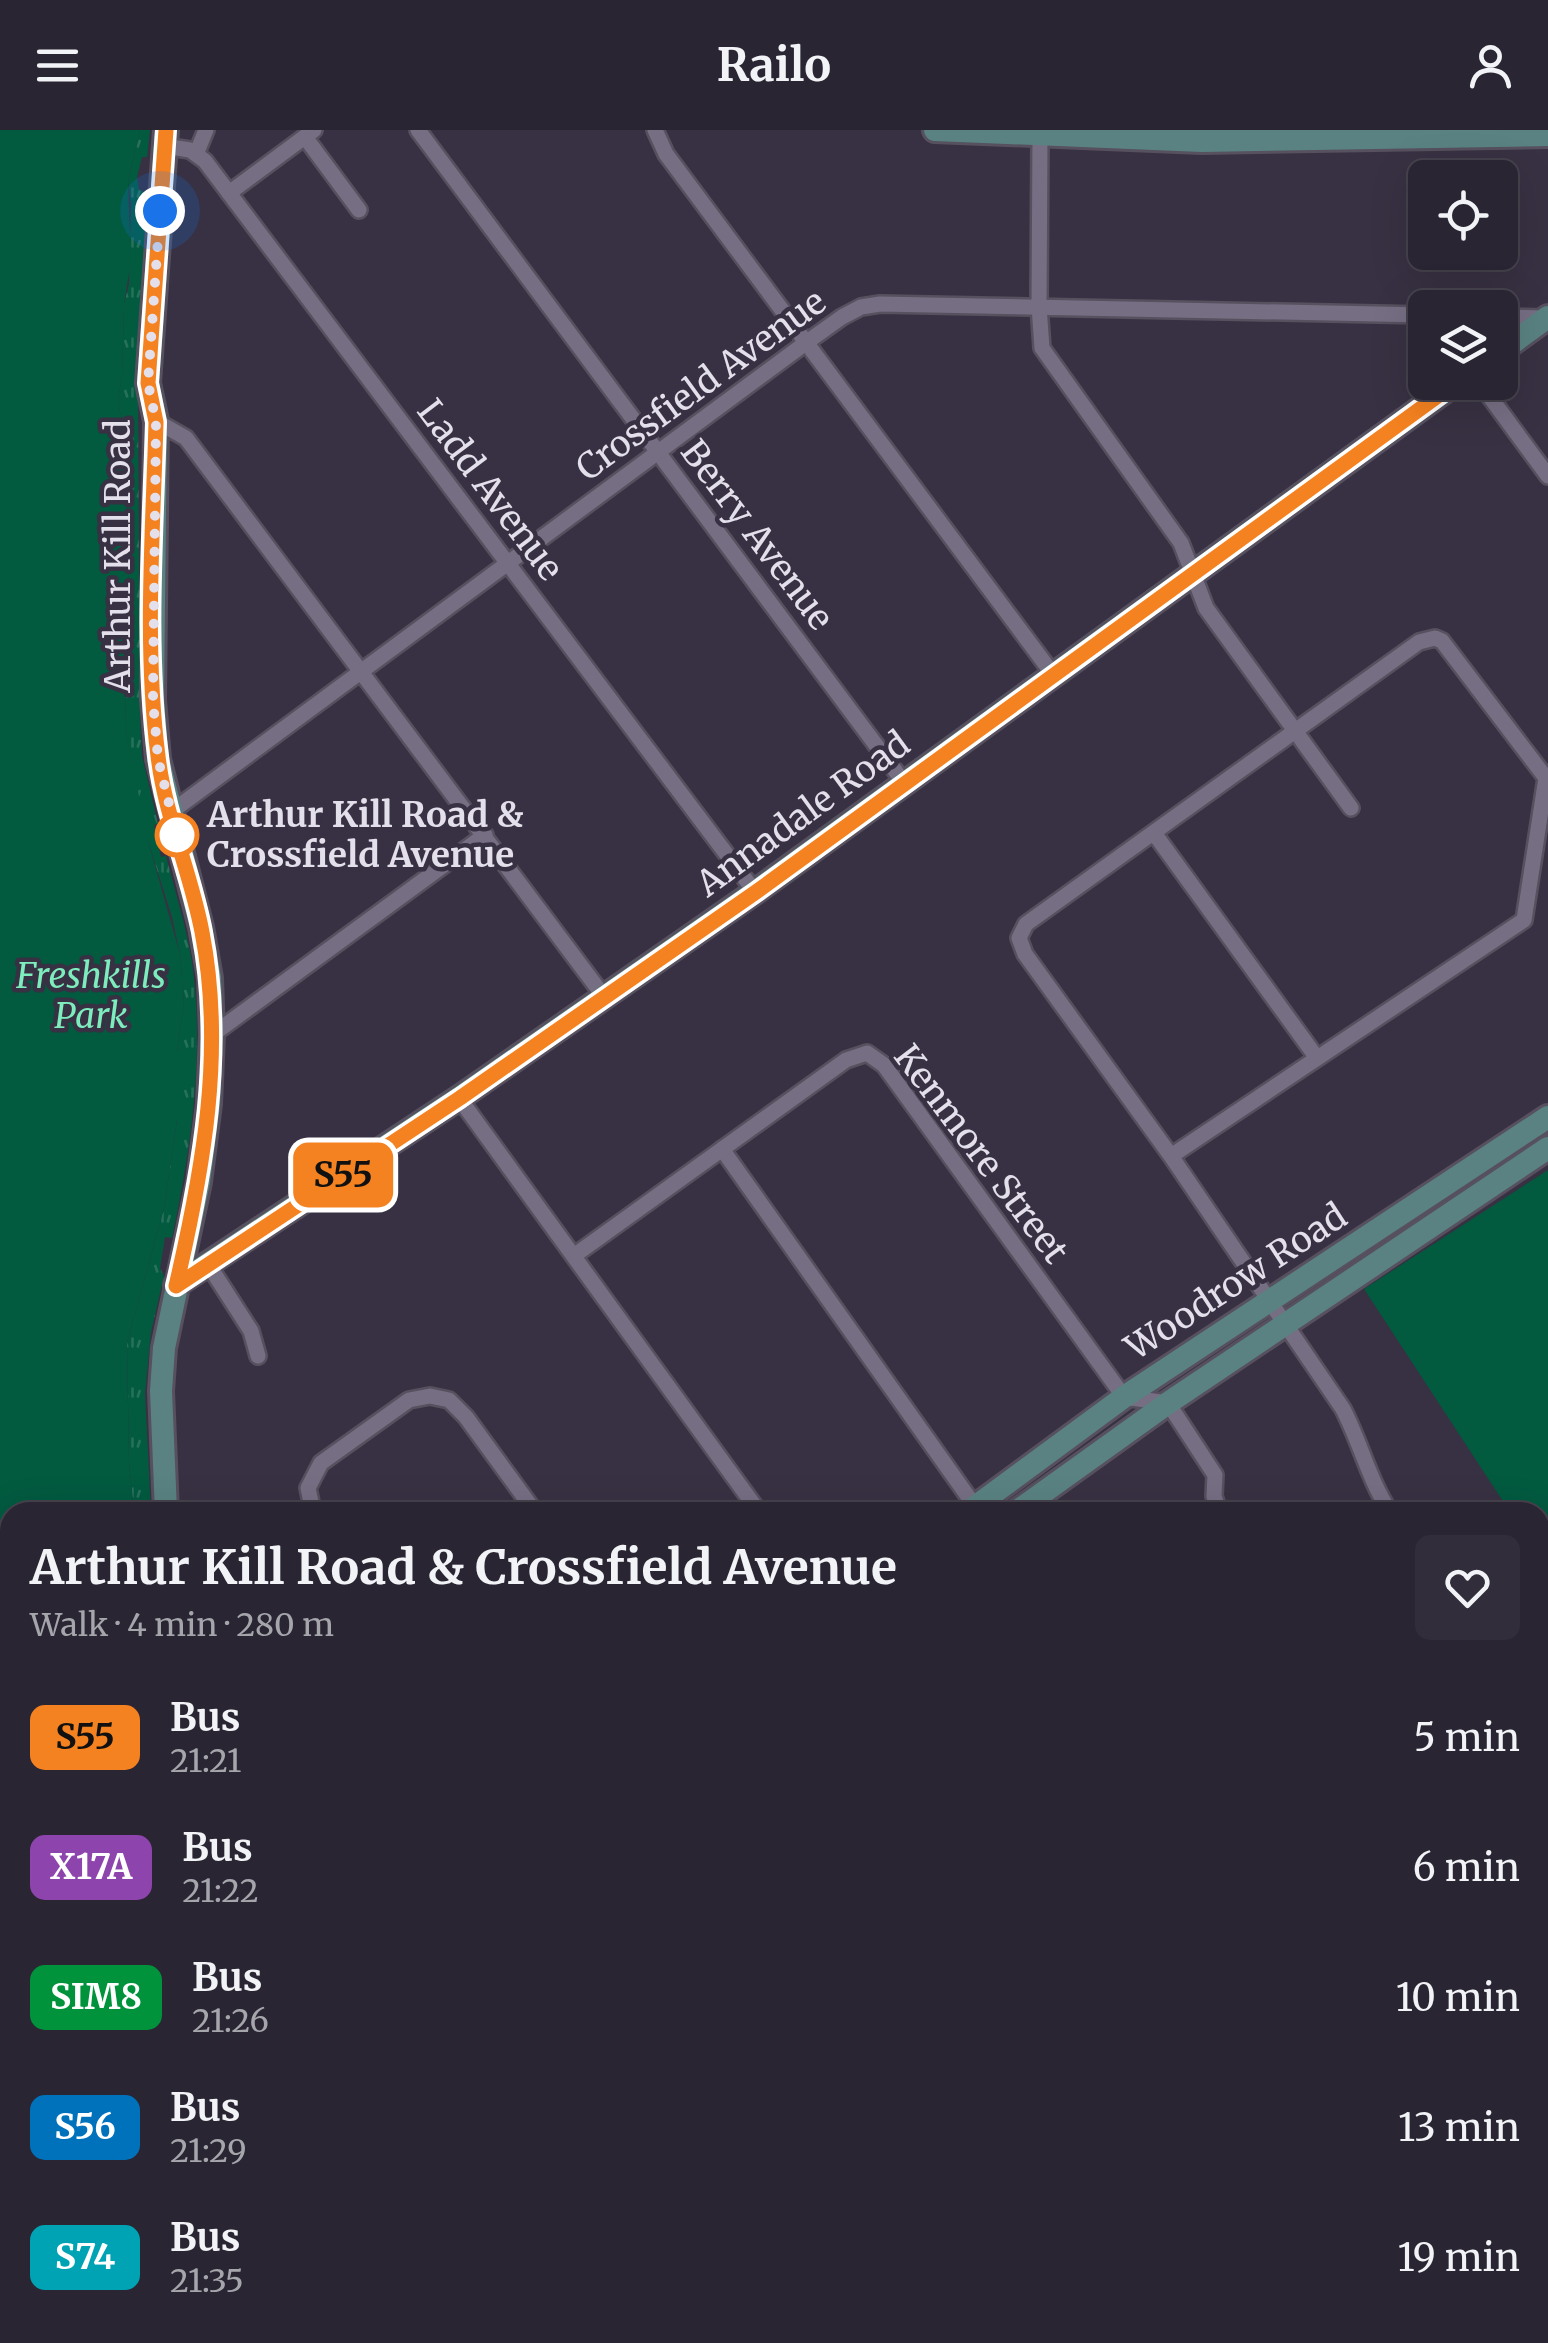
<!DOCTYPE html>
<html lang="en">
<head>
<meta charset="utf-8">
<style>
  body { margin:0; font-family:Merriweather,serif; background:#322d3a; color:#f1f3f6; height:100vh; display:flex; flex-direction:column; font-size:38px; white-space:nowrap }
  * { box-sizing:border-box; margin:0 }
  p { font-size:32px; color:#a5a5ac }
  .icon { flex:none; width:55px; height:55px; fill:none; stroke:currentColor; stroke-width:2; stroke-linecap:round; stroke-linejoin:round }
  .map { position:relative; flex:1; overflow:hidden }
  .sheet { position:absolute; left:0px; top:1372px; width:1550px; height:842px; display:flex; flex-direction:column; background:#2a2532; border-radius:30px 30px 0 0; box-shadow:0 10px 40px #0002,0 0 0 2px #46424d }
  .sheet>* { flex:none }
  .badge { padding:0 20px; border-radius:15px; font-size:35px; line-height:65px }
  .buttons { position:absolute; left:1408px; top:30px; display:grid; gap:20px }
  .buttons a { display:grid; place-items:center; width:110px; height:110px; border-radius:15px; background:#2a2532; box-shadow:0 10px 40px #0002,0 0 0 2px #46424d; font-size:50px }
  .you { position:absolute; width:50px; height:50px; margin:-25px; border:8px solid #fff; border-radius:50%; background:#1a73e8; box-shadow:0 0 0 15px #1a73e833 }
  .map>.badge { position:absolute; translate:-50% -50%; box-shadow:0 0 0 5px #fff }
  .round { display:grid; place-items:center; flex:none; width:105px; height:105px; border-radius:15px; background:#322d3a }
  .headline { display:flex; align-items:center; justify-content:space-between; height:170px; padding:0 30px }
  h1 { font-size:48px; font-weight:700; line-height:75px }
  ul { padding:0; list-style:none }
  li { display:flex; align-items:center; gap:30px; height:130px; padding:0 30px }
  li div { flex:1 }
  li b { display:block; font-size:38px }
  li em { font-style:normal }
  li .badge { min-width:110px; font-weight:700; text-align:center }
  header { display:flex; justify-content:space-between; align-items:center; height:130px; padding:0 30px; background:#2a2532; font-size:45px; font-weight:700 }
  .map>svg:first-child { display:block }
  .grass { fill:url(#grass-tufts) }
  .forest { fill:url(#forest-firs) }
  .park { fill:#025a3f }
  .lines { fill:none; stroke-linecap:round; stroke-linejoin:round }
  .street-casing { stroke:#56505f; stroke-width:20 }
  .secondary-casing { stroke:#56505f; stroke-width:28 }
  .street { stroke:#766e83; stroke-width:15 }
  .secondary { stroke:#5a8282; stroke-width:22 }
  .line-casing { stroke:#fff; stroke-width:22 }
  .line { stroke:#f58220; stroke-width:15 }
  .walk { stroke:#e3dfeb; stroke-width:10; stroke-dasharray:0 18 }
  .stop-dot { fill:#fff; stroke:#f58220; stroke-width:5 }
  .labels { text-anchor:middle; stroke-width:9; stroke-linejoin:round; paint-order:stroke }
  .street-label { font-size:35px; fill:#e3dfeb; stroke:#383143 }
  .stop-label { font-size:35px; font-weight:bold; fill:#e3dfeb; stroke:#383143; text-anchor:start }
  .park-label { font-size:35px; font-style:italic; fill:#7eedbe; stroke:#383143 }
</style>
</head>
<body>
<header><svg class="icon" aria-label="menu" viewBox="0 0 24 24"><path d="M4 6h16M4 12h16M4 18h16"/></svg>Railo<svg class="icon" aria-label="person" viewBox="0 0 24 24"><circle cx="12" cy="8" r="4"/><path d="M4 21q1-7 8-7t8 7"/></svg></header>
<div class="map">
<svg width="1548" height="2213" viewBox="0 0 1548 2213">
  <defs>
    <pattern id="grass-tufts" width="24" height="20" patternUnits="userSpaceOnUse" patternTransform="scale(2.5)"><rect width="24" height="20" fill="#025a3f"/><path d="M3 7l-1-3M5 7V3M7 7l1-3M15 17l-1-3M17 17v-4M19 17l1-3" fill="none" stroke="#27715b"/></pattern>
    <pattern id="forest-firs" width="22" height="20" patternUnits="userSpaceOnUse" patternTransform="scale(2.5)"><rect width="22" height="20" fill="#025a3f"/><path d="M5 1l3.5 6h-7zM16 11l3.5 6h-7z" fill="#27715b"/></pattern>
  </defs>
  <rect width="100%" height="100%" fill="#383143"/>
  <path class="grass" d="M140 0H150L147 27H142L137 47 139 60 143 61 149 105 138 270 140 585 142 626 158 694 154 695 161 727 166 726C175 761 186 796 192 832 205 923 191 1019 172 1108L165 1107 160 1138 164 1146 151 1202 145 1264 151 1382H134L129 1334 127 1213 164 1078 177 990V921L184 873 180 824 172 787 148 711 132 682 135 652 125 597 129 424 126 313 118 271 122 246 124 174 129 154 131 73 128 52Z"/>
  <polygon class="forest" points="1548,1586 1548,1732 1540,1720 1540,1593"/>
  <g class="park">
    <polygon points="0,0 140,0 128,52 131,131 124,174 122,246 118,271 126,313 129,424 125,597 148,711 180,824 184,873 177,921 177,990 164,1078 127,1213 129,1334 134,1382 10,1382 10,2205 201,2205 204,2213 0,2213"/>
    <polygon points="1548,1040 1548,1441 1540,1429 1540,1382 1510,1382 1364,1159"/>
  </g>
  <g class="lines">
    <g class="street-casing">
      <g id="street">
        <polyline points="418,0 905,654"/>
        <polyline points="655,0 666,24 1055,547"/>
        <polyline points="1040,6 1039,176 1042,218 1181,413 1206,478 1351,678"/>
        <polyline points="305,7 359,80"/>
        <polyline points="164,16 190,20 205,31 755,762"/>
        <polyline points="197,22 206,0"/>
        <polyline points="229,63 314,0"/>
        <polyline points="1500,187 1546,188"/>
        <polyline points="1479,252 1548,346"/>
        <polyline points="156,291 186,308 605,868"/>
        <polyline points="171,682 807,212 842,187 861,177 880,174 1425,185"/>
        <polyline points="1154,703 1317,928"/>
        <polyline points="212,905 485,705"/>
        <polyline points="459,968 759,1382"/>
        <polyline points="722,1019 979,1382"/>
        <path d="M1171 1026 1524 790 1546 648 1442 511 1435 508 1419 512 1026 794 1019 808 1025 824 1171 1026 1343 1279C1361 1314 1369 1350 1390 1382"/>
        <polyline points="575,1125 846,930 867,923 884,935 1124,1267 1168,1273 1215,1345 1214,1366 1219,1382"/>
        <polyline points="208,1134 251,1201 258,1226"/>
        <polyline points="313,1382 308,1358 321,1333 409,1270 430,1266 449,1270 466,1287 535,1382"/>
        <polyline points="1540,1873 1548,1885"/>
        <polyline points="459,2205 464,2213"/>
        <polyline points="887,2205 892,2213"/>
        <polyline points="1299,2205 1301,2213"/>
        <polyline points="1538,2205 1544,2213"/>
        <polyline points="491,2213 502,2205"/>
        <polyline points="1018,2213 1029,2205"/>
      </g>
    </g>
    <g class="secondary-casing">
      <g id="secondary">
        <polyline points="166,0 148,253 156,291 153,570 158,629 201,797 210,848 212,905 209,974 199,1052 164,1218 161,1261 166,1382"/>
        <polyline points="935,0 1202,11 1548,5"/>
        <polyline points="1500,222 1548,187"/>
        <polyline points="176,1155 459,968 755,762 1457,252"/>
        <polyline points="968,1382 1124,1267 1548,987"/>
        <polyline points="1016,1382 1168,1273 1548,1018"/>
        <polyline points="223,2205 226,2213"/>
      </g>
    </g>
    <use href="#street" class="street"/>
    <use href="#secondary" class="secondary"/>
  </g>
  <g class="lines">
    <g class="line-casing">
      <path id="line" d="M166 0 148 253 156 292C153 402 144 516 158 626 165 686 191 743 202 802 225 921 203 1040 176 1156L460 968 756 762 1457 252"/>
    </g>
    <use href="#line" class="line"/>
    <polyline class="walk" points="160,81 148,253 156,292 153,570 158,629 178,710 177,705"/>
  </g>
  <circle class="stop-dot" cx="177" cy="705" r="20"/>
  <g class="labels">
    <g class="street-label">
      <text transform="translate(701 255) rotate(-36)" y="12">Crossfield Avenue</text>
      <text transform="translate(490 360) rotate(53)" y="12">Ladd Avenue</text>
      <text transform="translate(757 405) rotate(53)" y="12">Berry Avenue</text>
      <text transform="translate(118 426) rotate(-90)" y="12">Arthur Kill Road</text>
      <text transform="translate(803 684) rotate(-36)" y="12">Annadale Road</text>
      <text transform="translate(981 1024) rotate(53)" y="12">Kenmore Street</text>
      <text transform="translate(1236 1152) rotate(-33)" y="12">Woodrow Road</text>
    </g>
    <g class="stop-label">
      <text x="207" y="697">Arthur Kill Road &amp;<tspan x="207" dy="40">Crossfield Avenue</tspan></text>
    </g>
    <g class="park-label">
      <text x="91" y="858">Freshkills<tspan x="91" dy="40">Park</tspan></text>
    </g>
  </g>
</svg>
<div class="buttons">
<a><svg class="icon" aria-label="locate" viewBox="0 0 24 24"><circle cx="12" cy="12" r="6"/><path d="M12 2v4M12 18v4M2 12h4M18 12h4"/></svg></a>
<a><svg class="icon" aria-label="layers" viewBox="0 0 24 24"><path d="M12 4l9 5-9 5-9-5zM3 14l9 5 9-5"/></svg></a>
</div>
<div class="you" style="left:160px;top:81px"></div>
<b class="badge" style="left:343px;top:1045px;background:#f58220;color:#111">S55</b>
<section class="sheet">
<div class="headline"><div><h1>Arthur Kill Road &amp; Crossfield Avenue</h1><p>Walk · 4 min · 280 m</p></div><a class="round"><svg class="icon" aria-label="heart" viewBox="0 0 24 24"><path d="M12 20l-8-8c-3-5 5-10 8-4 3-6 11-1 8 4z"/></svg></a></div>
<ul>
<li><span class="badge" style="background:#f58220;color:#111">S55</span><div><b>Bus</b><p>21:21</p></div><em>5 min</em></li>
<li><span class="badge" style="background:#8e44ad;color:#fff">X17A</span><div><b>Bus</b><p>21:22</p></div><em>6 min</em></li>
<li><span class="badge" style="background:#00933c;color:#fff">SIM8</span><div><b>Bus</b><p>21:26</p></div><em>10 min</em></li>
<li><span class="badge" style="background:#0072bc;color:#fff">S56</span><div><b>Bus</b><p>21:29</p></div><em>13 min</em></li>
<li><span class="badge" style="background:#00a3b4;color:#fff">S74</span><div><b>Bus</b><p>21:35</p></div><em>19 min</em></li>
</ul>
</section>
</div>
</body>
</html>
